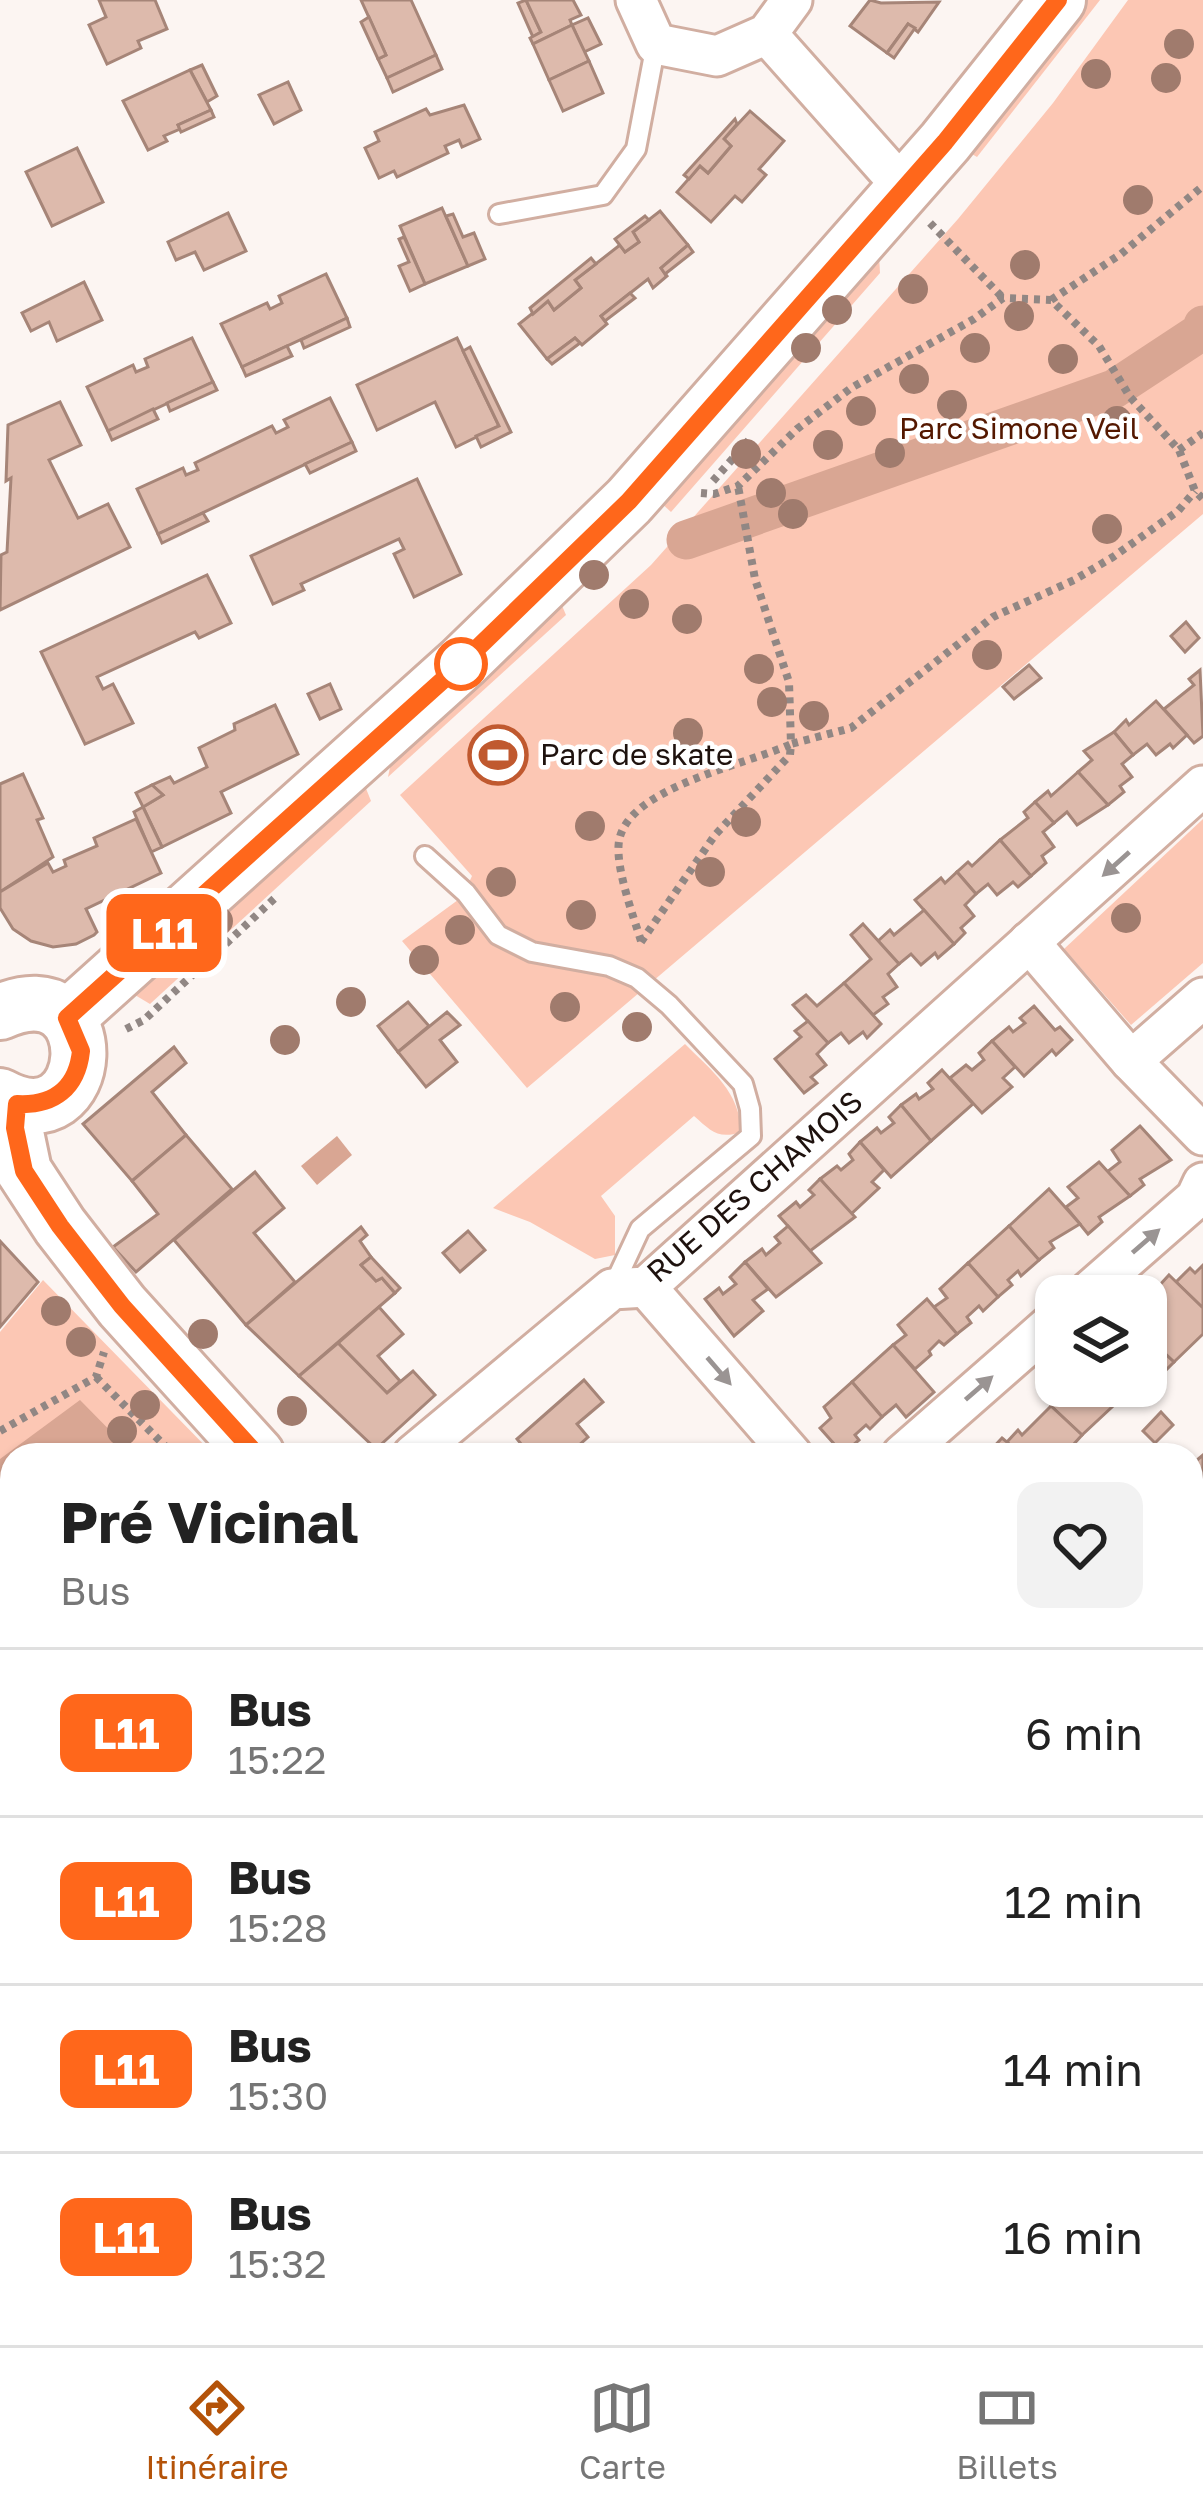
<!DOCTYPE html>
<html lang="fr">
<head>
<meta charset="utf-8">
<style>
  body { margin:0; font-family:"Golos Text",sans-serif; background:#f2f2f2; color:#222; height:100vh; display:flex; flex-direction:column; font-size:45px; white-space:nowrap }
  * { box-sizing:border-box; margin:0 }
  p { font-size:39px; color:#767676 }
  .icon { flex:none; width:66px; height:66px; fill:none; stroke:currentColor; stroke-width:2; stroke-linecap:round; stroke-linejoin:round }
  .map { position:relative; flex:1; overflow:hidden }
  .details { position:absolute; left:0px; top:1443px; width:1203px; height:903px; display:flex; flex-direction:column; background:#fff; border-radius:36px 36px 0 0; box-shadow:0 3px 9px #0004 }
  .details>* { flex:none }
  .badge { padding:0 24px; border-radius:18px; font-size:42px; line-height:78px }
  .buttons { position:absolute; left:1035px; top:1275px; display:grid; gap:24px }
  .buttons a { display:grid; place-items:center; width:132px; height:132px; border-radius:24px; background:#fff; box-shadow:0 3px 9px #0004; font-size:60px }
  .map>.badge { position:absolute; translate:-50% -50%; box-shadow:0 0 0 6px #fff }
  .round { display:grid; place-items:center; flex:none; width:126px; height:126px; border-radius:24px; background:#f2f2f2 }
  .head { display:flex; align-items:center; justify-content:space-between; height:204px; padding:0 60px }
  h1 { font-size:57px; font-weight:700; line-height:90px }
  ul { padding:0; list-style:none }
  li { display:flex; align-items:center; gap:36px; height:168px; padding:0 60px; border-top:3px solid #e0e0e0 }
  li div { flex:1 }
  li b { display:block; font-size:45px }
  li em { font-style:normal }
  li .badge { min-width:132px; font-weight:700; text-align:center }
  .tabs { display:flex; justify-content:space-around; align-items:center; height:168px; border-top:3px solid #e0e0e0; background:#fff; font-size:33px; color:#767676 }
  .tabs a { display:grid; justify-items:center; gap:6px }
  .tabs .active { color:#b45309 }
  .map>svg:first-child { display:block }
  .green { fill:#fcc7b4 }
  .water { fill:#d9a693 }
  .lines { fill:none; stroke-linecap:round; stroke-linejoin:round }
  .stream { stroke:#d9a693; stroke-width:12 }
  .canal { stroke:#d9a693; stroke-width:39 }
  .building { fill:#ddbaac; stroke:#a68578; stroke-width:3 }
  .lane-casing { stroke:#d1aea1; stroke-width:24 }
  .street-casing { stroke:#d1aea1; stroke-width:45 }
  .secondary-casing { stroke:#d1aea1; stroke-width:60 }
  .path { stroke:#918784; stroke-width:8; stroke-dasharray:6 6; stroke-linecap:butt }
  .lane { stroke:#fff; stroke-width:18 }
  .street { stroke:#fff; stroke-width:39 }
  .secondary { stroke:#fff; stroke-width:54 }
  .tree { fill:#a07b6d }
  .oneway { fill:#9a9493 }
  .line-casing { stroke:#fff; stroke-width:27 }
  .line { stroke:#ff671b; stroke-width:18 }
  .stop-dot { fill:#fff; stroke:#ff671b; stroke-width:6 }
  .labels { text-anchor:middle; stroke-width:9; stroke-linejoin:round; paint-order:stroke }
  .park-label { font-size:30px; fill:#541800; stroke:#fff }
  .poi-label { font-size:30px; fill:#1e120e; stroke:#fff; text-anchor:start }
  .street-label { font-size:30px; fill:#1e120e; stroke:#fff }
</style>
</head>
<body>
<div class="map">
<svg width="1203" height="2345" viewBox="0 0 1203 2345">
  <rect width="100%" height="100%" fill="#fcf5f2"/>
  <g class="green">
    <polygon points="1081,0 1100,0 977,157 965,150"/>
    <polygon points="1128,0 1203,0 1203,514 527,1088 402,941 462,897 472,876 400,795 651,565 958,219 1053,103"/>
    <polygon points="879,255 880,273 671,512 659,501"/>
    <polygon points="560,601 566,615 388,777 393,753"/>
    <polygon points="363,781 371,801 150,1004 135,995 253,879"/>
    <polygon points="1203,819 1203,963 1131,1025 1064,949"/>
    <path d="M685 1044C712 1071 740 1092 741 1132 718 1140 710 1130 694 1116L601 1196 615 1216V1255L595 1259 530 1222 493 1208Z"/>
    <polygon points="43,1280 214,1455 12,1455 12,1774 0,1779 0,1332"/>
  </g>
  <g class="water">
    <polygon points="337,1136 352,1155 317,1185 301,1166"/>
    <polygon points="80,1400 134,1455 12,1455 12,1555 2,1579 12,1592 12,1746 0,1751 0,1459"/>
  </g>
  <g class="lines">
    <polyline class="stream" points="1202,331 1203,330"/>
    <polyline class="canal" points="686,540 1114,389 1202,331 1203,325"/>
  </g>
  <g class="building">
    <polygon points="99,0 155,0 167,29 138,41 141,48 107,64 89,25 106,17"/>
    <polygon points="361,0 411,0 436,55 387,78 378,59 386,55"/>
    <polygon points="526,0 541,32 533,37 518,3"/>
    <polygon points="526,0 573,0 581,15 570,20 572,25 533,44 530,38 541,32"/>
    <polygon points="870,0 881,3 939,2 918,32 908,24 887,53 850,26"/>
    <polygon points="369,17 386,55 378,59 361,22"/>
    <polygon points="588,18 601,44 584,52 572,25"/>
    <polygon points="908,24 915,28 894,58 887,53"/>
    <polygon points="572,25 589,61 549,80 533,44"/>
    <polygon points="436,55 442,69 393,92 387,78"/>
    <polygon points="589,61 603,93 563,111 549,80"/>
    <polygon points="202,65 217,96 207,102 190,70"/>
    <polygon points="190,70 211,110 178,125 180,129 164,136 167,141 148,150 123,101"/>
    <polygon points="288,82 301,110 274,124 259,95"/>
    <polygon points="464,105 480,139 462,147 459,140 445,146 448,153 397,177 394,171 379,178 365,148 379,141 375,132 426,109 430,115"/>
    <polygon points="211,110 214,117 181,132 178,125"/>
    <polygon points="750,111 784,141 759,169 766,175 742,202 735,196 711,222 677,192 700,166 708,173 731,146 724,139"/>
    <polygon points="735,119 737,124 724,139 731,146 708,173 700,166 689,179 684,175"/>
    <polygon points="77,148 103,202 52,226 26,172"/>
    <polygon points="442,208 468,266 425,284 400,226"/>
    <polygon points="660,211 688,245 661,268 667,276 653,288 648,279 601,316 607,324 582,345 575,338 547,359 519,324 548,301 554,310 581,288 575,280 620,245 625,252 639,242 633,232"/>
    <polygon points="228,213 246,251 204,270 195,252 176,260 168,242"/>
    <polygon points="453,214 463,237 474,233 485,259 468,266 446,216"/>
    <polygon points="645,216 649,220 633,232 639,242 625,252 615,239"/>
    <polygon points="404,237 425,284 410,291 399,266 409,262 399,239"/>
    <polygon points="688,245 693,252 665,274 661,268"/>
    <polygon points="591,258 596,264 575,280 581,288 554,310 548,301 533,314 530,308"/>
    <polygon points="326,274 347,318 242,367 221,324 267,303 270,309 282,303 279,296"/>
    <polygon points="84,282 102,320 57,341 49,322 31,331 22,313"/>
    <polygon points="630,293 635,298 605,321 601,316"/>
    <polygon points="347,318 350,327 304,348 301,340"/>
    <polygon points="192,338 213,382 108,431 87,387 133,365 136,372 148,367 145,359"/>
    <polygon points="457,338 499,426 456,447 435,402 377,430 357,385"/>
    <polygon points="575,338 580,343 552,364 547,359"/>
    <polygon points="287,346 292,356 246,376 242,367"/>
    <polygon points="470,347 511,432 481,447 476,436 499,426 463,351"/>
    <polygon points="213,382 217,390 170,411 167,403"/>
    <polygon points="330,398 352,442 158,534 137,489 183,468 186,475 198,470 195,463 272,426 276,433 288,427 284,420"/>
    <polygon points="60,402 81,445 49,460 78,518 108,504 130,547 0,610 1,555 7,552 11,478 6,481 8,425"/>
    <polygon points="153,409 158,419 112,440 108,431"/>
    <polygon points="352,442 356,451 310,473 305,464"/>
    <polygon points="417,479 461,574 414,597 394,554 404,549 399,539 301,584 304,590 273,604 251,556"/>
    <polygon points="203,513 208,521 162,543 158,534"/>
    <polygon points="207,575 231,623 199,638 195,632 97,677 103,689 113,684 133,723 85,744 41,652"/>
    <polygon points="1186,622 1199,638 1185,652 1171,636"/>
    <polygon points="1029,665 1041,678 1014,699 1003,687"/>
    <polygon points="1200,670 1203,736 1194,743 1164,709 1194,685 1189,679"/>
    <polygon points="330,684 341,709 320,719 308,694"/>
    <polygon points="1156,701 1187,735 1173,748 1170,744 1156,755 1147,744 1133,755 1114,732 1126,720 1129,725"/>
    <polygon points="275,705 298,754 221,792 231,813 162,847 143,807 163,795 152,785 170,777 174,783 207,767 199,748 235,730 234,724"/>
    <polygon points="1114,732 1133,755 1122,764 1132,777 1120,786 1124,792 1108,805 1078,772 1092,760 1084,751"/>
    <polygon points="1078,772 1108,805 1077,825 1067,812 1054,823 1035,802 1048,791 1051,796"/>
    <polygon points="23,774 43,818 37,820 53,857 0,892 0,784"/>
    <polygon points="152,785 163,795 143,807 136,793"/>
    <polygon points="1035,802 1054,823 1043,832 1054,847 1042,856 1046,863 1031,876 1000,840 1028,818 1024,812"/>
    <polygon points="143,807 162,847 151,852 134,812"/>
    <polygon points="136,819 161,873 86,909 97,932 94,935 76,944 53,947 31,941 13,929 0,908 0,892 48,863 53,872 66,866 64,860 97,846 94,838"/>
    <polygon points="1000,840 1031,876 1018,887 1013,882 997,895 988,884 976,894 957,872 968,862 972,866"/>
    <polygon points="957,872 976,894 965,905 974,916 961,928 965,933 954,944 915,900 941,878 945,883"/>
    <polygon points="924,910 954,944 938,958 935,953 921,965 911,954 899,964 878,941 890,930 894,935"/>
    <polygon points="863,924 899,964 888,974 897,987 883,997 888,1004 873,1015 844,983 871,959 851,935"/>
    <polygon points="844,983 881,1024 867,1038 863,1032 849,1043 841,1033 828,1043 793,1005 806,995 817,1006"/>
    <polygon points="408,1002 429,1026 398,1052 378,1026"/>
    <polygon points="1034,1006 1055,1030 1060,1027 1072,1040 1056,1055 1052,1050 1024,1076 992,1041 1009,1027 1013,1032 1025,1023 1020,1018"/>
    <polygon points="447,1012 460,1025 440,1040 457,1062 426,1087 398,1052"/>
    <polygon points="808,1021 828,1043 817,1054 826,1065 811,1077 817,1083 804,1093 775,1059 801,1037 795,1031"/>
    <polygon points="992,1041 1015,1067 1003,1078 1012,1087 982,1113 950,1078 966,1065 972,1070 984,1060 979,1053"/>
    <polygon points="174,1047 186,1063 152,1092 186,1135 132,1181 83,1124"/>
    <polygon points="942,1070 973,1104 931,1141 901,1105 916,1094 919,1099 933,1089 928,1083"/>
    <polygon points="901,1105 931,1141 891,1177 860,1142 877,1128 881,1133 894,1123 889,1117"/>
    <polygon points="1140,1126 1171,1160 1140,1179 1144,1185 1130,1196 1107,1172 1120,1162 1112,1150"/>
    <polygon points="186,1135 232,1189 136,1272 113,1247 158,1214 132,1181"/>
    <polygon points="860,1142 884,1170 872,1182 879,1188 851,1214 820,1179 837,1166 841,1170 853,1160 849,1154"/>
    <polygon points="1099,1162 1130,1196 1099,1217 1102,1222 1088,1234 1066,1207 1078,1198 1068,1187"/>
    <polygon points="255,1172 284,1208 254,1233 295,1282 246,1325 174,1240"/>
    <polygon points="820,1179 855,1217 810,1251 779,1216 796,1202 800,1207 814,1195 809,1190"/>
    <polygon points="1049,1189 1080,1224 1050,1242 1054,1248 1039,1260 1009,1226"/>
    <polygon points="788,1226 821,1263 776,1297 745,1262 762,1249 766,1255 780,1243 775,1237"/>
    <polygon points="1009,1226 1039,1260 1021,1276 1018,1271 1008,1280 1012,1285 998,1297 968,1263"/>
    <polygon points="361,1227 367,1235 360,1241 371,1257 361,1265 376,1281 382,1278 395,1293 299,1376 246,1325"/>
    <polygon points="468,1231 485,1250 460,1272 443,1253"/>
    <polygon points="0,1241 38,1282 0,1327"/>
    <polygon points="371,1257 400,1288 395,1293 382,1278 376,1281 361,1265"/>
    <polygon points="745,1262 768,1289 753,1300 763,1311 734,1336 705,1299 719,1288 723,1294 736,1284 730,1277"/>
    <polygon points="968,1263 998,1297 983,1311 979,1306 967,1317 971,1323 957,1334 934,1307 947,1298 940,1289"/>
    <polygon points="1203,1265 1203,1308 1176,1282 1190,1268 1195,1273"/>
    <polygon points="1169,1275 1203,1308 1203,1334 1174,1362 1146,1336 1146,1300"/>
    <polygon points="927,1299 957,1334 944,1345 939,1341 929,1351 931,1355 915,1369 893,1345 906,1335 898,1325"/>
    <polygon points="379,1307 403,1334 378,1356 400,1381 387,1393 338,1343"/>
    <polygon points="1146,1336 1174,1362 1132,1404 1113,1386 1146,1386"/>
    <polygon points="338,1343 387,1393 413,1371 435,1395 376,1449 299,1376"/>
    <polygon points="893,1345 934,1392 906,1417 896,1405 882,1417 852,1382"/>
    <polygon points="584,1380 603,1402 577,1424 588,1437 568,1455 530,1455 517,1439"/>
    <polygon points="852,1382 882,1417 870,1429 866,1425 855,1435 859,1440 843,1454 820,1428 831,1418 824,1407"/>
    <polygon points="1070,1386 1113,1386 1119,1392 1108,1403 1112,1407 1082,1435 1051,1406"/>
    <polygon points="1051,1406 1082,1435 1064,1455 1020,1455 1007,1442 1018,1430 1022,1435"/>
    <polygon points="1161,1412 1173,1425 1155,1443 1143,1431"/>
    <polygon points="1002,1438 1007,1442 1020,1455 986,1455"/>
    <polygon points="1203,1455 1203,1496 1191,1485 1191,1465"/>
    <polygon points="1191,1485 1203,1496 1203,1510 1191,1522"/>
    <polygon points="1203,2116 1203,2159 1191,2147 1191,2128"/>
    <polygon points="12,2244 12,2276 0,2287 0,2255"/>
    <polygon points="184,2334 242,2334 252,2344 190,2345 182,2336"/>
    <polygon points="684,2334 695,2334 705,2345 672,2345"/>
    <polygon points="773,2334 849,2334 852,2337 856,2334 865,2345 783,2345"/>
    <polygon points="1073,2334 1121,2334 1110,2345 1061,2345"/>
  </g>
  <g class="lines">
    <g class="lane-casing">
      <g id="lane">
        <polyline points="499,214 603,195 636,149 656,44"/>
        <polyline points="425,856 466,893 498,935 532,952 609,966 637,978 669,1005 743,1084 750,1109 751,1136 640,1229 612,1289"/>
        <polyline points="1191,1644 1203,1632"/>
        <polyline points="1191,1669 1203,1680"/>
      </g>
    </g>
    <g class="street-casing">
      <g id="street">
        <polyline points="636,0 656,44 717,56 767,34 792,0"/>
        <polyline points="767,34 904,188"/>
        <polyline points="1029,942 1131,1061"/>
        <polyline points="1203,998 1131,1061 1203,1135"/>
        <polyline points="646,1287 792,1455"/>
        <polyline points="1084,1296 1196,1198 1203,1183"/>
        <polyline points="413,1455 612,1289 646,1287 1203,786"/>
        <polyline points="902,1455 1056,1320"/>
        <polyline points="1191,2207 1203,2218"/>
        <polyline points="425,2334 435,2345"/>
        <polyline points="925,2334 935,2345"/>
        <polyline points="564,2345 575,2334"/>
      </g>
    </g>
    <g class="secondary-casing">
      <g id="secondary">
        <path d="M0 1012C110 963 99 1150 0 1096"/>
        <polyline points="67,1018 463,662 629,501 945,142 1058,0"/>
        <polyline points="17,1104 15,1128 24,1171 60,1226 122,1306 257,1455"/>
        <polyline points="0,1800 12,1796"/>
      </g>
    </g>
    <g class="path">
      <polyline points="930,223 1003,298"/>
      <polyline points="1051,300 1121,254 1203,186"/>
      <polyline points="1179,450 1203,433"/>
      <polyline points="713,481 750,439"/>
      <polyline points="701,493 714,494 738,486 797,429 851,388 974,319 1003,298 1051,300 1099,346 1130,397 1179,450 1195,491 1203,499"/>
      <path d="M641 941C633 915 615 867 619 841 628 787 746 765 791 744L789 682 755 579 738 486"/>
      <polyline points="641,942 715,835 790,755 791,744 851,728 993,617 1074,580 1113,557 1178,511 1195,491"/>
      <polyline points="126,1029 144,1020 276,897"/>
      <polyline points="96,1377 174,1455"/>
      <polyline points="0,1431 96,1377 104,1352"/>
    </g>
    <use href="#lane" class="lane"/>
    <use href="#street" class="street"/>
    <use href="#secondary" class="secondary"/>
  </g>
  <g class="tree">
    <circle cx="1179" cy="44" r="15"/>
    <circle cx="1096" cy="74" r="15"/>
    <circle cx="1166" cy="78" r="15"/>
    <circle cx="1138" cy="200" r="15"/>
    <circle cx="1025" cy="265" r="15"/>
    <circle cx="913" cy="289" r="15"/>
    <circle cx="837" cy="310" r="15"/>
    <circle cx="1019" cy="316" r="15"/>
    <circle cx="806" cy="348" r="15"/>
    <circle cx="975" cy="348" r="15"/>
    <circle cx="1063" cy="359" r="15"/>
    <circle cx="914" cy="379" r="15"/>
    <circle cx="952" cy="405" r="15"/>
    <circle cx="861" cy="411" r="15"/>
    <circle cx="1117" cy="421" r="15"/>
    <circle cx="828" cy="445" r="15"/>
    <circle cx="890" cy="453" r="15"/>
    <circle cx="746" cy="454" r="15"/>
    <circle cx="771" cy="493" r="15"/>
    <circle cx="793" cy="514" r="15"/>
    <circle cx="1107" cy="529" r="15"/>
    <circle cx="594" cy="575" r="15"/>
    <circle cx="634" cy="604" r="15"/>
    <circle cx="687" cy="619" r="15"/>
    <circle cx="987" cy="655" r="15"/>
    <circle cx="759" cy="669" r="15"/>
    <circle cx="772" cy="702" r="15"/>
    <circle cx="814" cy="716" r="15"/>
    <circle cx="688" cy="733" r="15"/>
    <circle cx="746" cy="822" r="15"/>
    <circle cx="590" cy="826" r="15"/>
    <circle cx="710" cy="872" r="15"/>
    <circle cx="501" cy="882" r="15"/>
    <circle cx="581" cy="915" r="15"/>
    <circle cx="1126" cy="918" r="15"/>
    <circle cx="218" cy="921" r="15"/>
    <circle cx="460" cy="930" r="15"/>
    <circle cx="424" cy="960" r="15"/>
    <circle cx="351" cy="1002" r="15"/>
    <circle cx="565" cy="1007" r="15"/>
    <circle cx="637" cy="1027" r="15"/>
    <circle cx="285" cy="1040" r="15"/>
    <circle cx="56" cy="1311" r="15"/>
    <circle cx="203" cy="1334" r="15"/>
    <circle cx="81" cy="1342" r="15"/>
    <circle cx="145" cy="1405" r="15"/>
    <circle cx="292" cy="1411" r="15"/>
    <circle cx="122" cy="1431" r="15"/>
  </g>
  <defs><path id="oneway-solid" d="M-6-.8H1V-3.2L6.5 0L1 3.2V.8H-6Z" transform="scale(3)"/></defs>
  <g class="oneway">
    <use href="#oneway-solid" transform="translate(1116 864) rotate(138)"/>
    <use href="#oneway-solid" transform="translate(1146 1241) rotate(-41)"/>
    <use href="#oneway-solid" transform="translate(719 1371) rotate(49)"/>
    <use href="#oneway-solid" transform="translate(979 1388) rotate(-41)"/>
  </g>
  <g class="lines">
    <g class="line-casing">
      <path id="line" d="M257 1455 122 1306 60 1226 24 1171 15 1128 17 1104C54 1106 77 1088 81 1051L67 1018 463 662 629 501 945 142 1058 0"/>
    </g>
    <use href="#line" class="line"/>
  </g>
  <defs>
    <g id="stadium-ring" transform="scale(3)"><circle r="9.5" fill="#fff" stroke="#c0592f" stroke-width="1.5"/><path d="M0-5a6.5 5 0 1 0 0 10a6.5 5 0 1 0 0-10ZM-3.5-1.8h7v3.6h-7Z" fill="#c0592f"/></g>
  </defs>
  <g fill-rule="evenodd">
    <use href="#stadium-ring" x="498" y="755"/>
  </g>
  <circle class="stop-dot" cx="461" cy="664" r="24"/>
  <g class="labels">
    <g class="park-label">
      <text x="1019" y="439">Parc Simone Veil</text>
    </g>
    <g class="poi-label">
      <text x="540" y="765">Parc de skate</text>
    </g>
    <g class="street-label">
      <text transform="translate(755 1187) rotate(-41)" y="10">RUE DES CHAMOIS</text>
    </g>
  </g>
</svg>
<div class="buttons">
<a><svg class="icon" aria-label="layers" viewBox="0 0 24 24"><path d="M12 4l9 5-9 5-9-5zM3 14l9 5 9-5"/></svg></a>
</div>
<b class="badge" style="left:164px;top:933px;background:#ff671b;color:#fff">L11</b>
<section class="details">
<div class="head"><div><h1>Pré Vicinal</h1><p>Bus</p></div><a class="round"><svg class="icon" aria-label="heart" viewBox="0 0 24 24"><path d="M12 20l-8-8c-3-5 5-10 8-4 3-6 11-1 8 4z"/></svg></a></div>
<ul>
<li><span class="badge" style="background:#ff671b;color:#fff">L11</span><div><b>Bus</b><p>15:22</p></div><em>6 min</em></li>
<li><span class="badge" style="background:#ff671b;color:#fff">L11</span><div><b>Bus</b><p>15:28</p></div><em>12 min</em></li>
<li><span class="badge" style="background:#ff671b;color:#fff">L11</span><div><b>Bus</b><p>15:30</p></div><em>14 min</em></li>
<li><span class="badge" style="background:#ff671b;color:#fff">L11</span><div><b>Bus</b><p>15:32</p></div><em>16 min</em></li>
</ul>
</section>
</div>
<nav class="tabs">
<a class="active"><svg class="icon" aria-label="directions" viewBox="0 0 24 24"><path d="M12 3l9 9-9 9-9-9zM9 14v-3h6M13 9l2 2-2 2"/></svg>Itinéraire</a>
<a><svg class="icon" aria-label="map" viewBox="0 0 24 24"><path d="M3 6l6-2 6 2 6-2v14l-6 2-6-2-6 2zM9 4v14M15 6v14"/></svg>Carte</a>
<a><svg class="icon" aria-label="tickets" viewBox="0 0 24 24"><path d="M3 7h18v10H3zM15 7v10"/></svg>Billets</a>
</nav>
</body>
</html>
